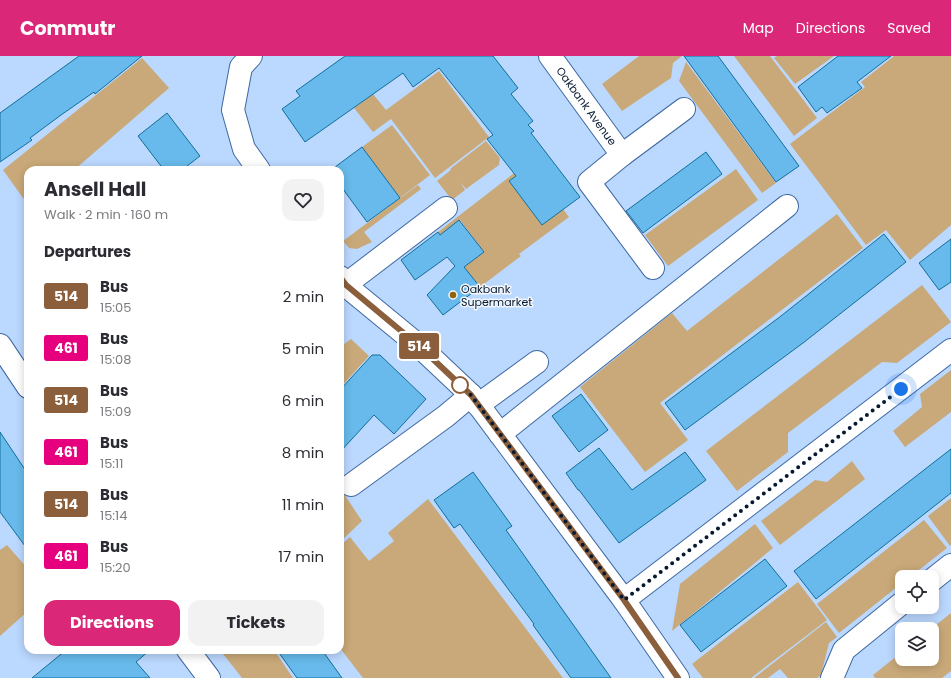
<!DOCTYPE html>
<html lang="en">
<head>
<meta charset="utf-8">
<style>
  body { margin:0; font-family:Poppins,sans-serif; background:#f2f2f3; color:#2b2b33; height:100vh; display:flex; flex-direction:column; font-size:15px; white-space:nowrap }
  * { box-sizing:border-box; margin:0 }
  p { font-size:13px; color:#7c7c81 }
  .icon { flex:none; width:22px; height:22px; fill:none; stroke:currentColor; stroke-width:2; stroke-linecap:round; stroke-linejoin:round }
  .map { position:relative; flex:1; overflow:hidden }
  .drawer { position:absolute; left:24px; top:110px; width:320px; height:488px; display:flex; flex-direction:column; background:#fff; border-radius:12px; box-shadow:0 2px 10px #0003 }
  .drawer>* { flex:none }
  .badge { padding:0 8px; border-radius:3px; font-size:14px; line-height:26px }
  .tools { position:absolute; left:895px; top:514px; display:grid; gap:8px }
  .tools a { display:grid; place-items:center; width:44px; height:44px; border-radius:8px; background:#fff; box-shadow:0 2px 10px #0003; font-size:20px }
  .you { position:absolute; width:20px; height:20px; margin:-10px; border:3px solid #fff; border-radius:50%; background:#1a73e8; box-shadow:0 0 0 6px #1a73e833 }
  .map>.badge { position:absolute; translate:-50% -50%; box-shadow:0 0 0 2px #fff }
  h2 { padding:0 20px; font-size:15px; line-height:36px }
  .round { display:grid; place-items:center; flex:none; width:42px; height:42px; border-radius:12px; background:#f2f2f3 }
  .head { display:flex; align-items:center; justify-content:space-between; height:68px; padding:0 20px }
  h1 { font-size:19px; font-weight:700; line-height:30px }
  .primary-button { display:flex; gap:8px; margin-top:auto; padding:8px 20px }
  .primary-button a { flex:1; height:46px; border-radius:12px; background:#db2777; color:#fff; font-size:16px; font-weight:700; line-height:46px; text-align:center }
  .primary-button a+a { background:#f2f2f3; color:#2b2b33 }
  ul { padding:0; list-style:none }
  li { display:flex; align-items:center; gap:12px; height:52px; padding:0 20px }
  li div { flex:1 }
  li b { display:block; font-size:15px }
  li em { font-style:normal }
  li .badge { min-width:44px; font-weight:700; text-align:center }
  header { display:flex; align-items:center; gap:24px; box-sizing:border-box; height:56px; padding:0 20px; background:#db2777; color:#fff }
  header strong { font-size:19px }
  nav { display:flex; gap:22px; margin-inline-start:auto; font-size:14px }
  .map>svg:first-child { display:block }
  .green { fill:#c9a979 }
  .building { fill:#67baeb; stroke:#136e99 }
  .lines { fill:none; stroke-linecap:round; stroke-linejoin:round }
  .minor-casing { stroke:#3e69a2; stroke-width:24 }
  .minor { stroke:#fff; stroke-width:22 }
  .line-casing { stroke:#fff; stroke-width:9 }
  .line { stroke:#8b5e3c; stroke-width:6 }
  .walk { stroke:#071930; stroke-width:4; stroke-dasharray:0 7.2 }
  .poi-dot { fill:#8f620b; stroke:#f2f7fd; stroke-width:1.5 }
  .stop-dot { fill:#fff; stroke:#8b5e3c; stroke-width:2 }
  .labels { text-anchor:middle; stroke-width:3; stroke-linejoin:round; paint-order:stroke }
  .street-label { font-size:11px; fill:#071930; stroke:#f2f7fd }
  .poi-label { font-size:11px; fill:#071930; stroke:#f2f7fd; text-anchor:start }
</style>
</head>
<body>
<header>
<strong>Commutr</strong>
<nav><a>Map</a><a>Directions</a><a>Saved</a></nav>
</header>
<div class="map">
<svg width="951" height="622" viewBox="0 0 951 622">
  <rect width="100%" height="100%" fill="#bbd8fe"/>
  <g class="green">
    <polygon points="639,0 682,0 673,7 671,22 622,55 602,28"/>
    <polygon points="734,0 770,0 817,62 794,80"/>
    <polygon points="777,0 834,0 795,28 774,2"/>
    <polygon points="894,0 951,0 951,169 910,204 886,174 866,189 790,88 865,31 861,26"/>
    <polygon points="142,2 169,32 74,114 28,114 28,149 3,114"/>
    <polygon points="686,6 776,127 762,137 679,25"/>
    <polygon points="439,15 489,81 435,122 391,63 373,76 354,52 373,38 386,54"/>
    <polygon points="392,69 430,119 400,142 362,91"/>
    <polygon points="486,85 500,102 499,109 466,133 461,127 465,134 452,144 437,125 451,114 450,113"/>
    <polygon points="544,94 547,97 509,125 542,169 563,153 569,161 519,198 521,200 480,231 464,211 484,196 460,164 440,179 438,176"/>
    <polygon points="736,113 758,144 668,210 645,179"/>
    <polygon points="418,129 421,133 364,176 372,186 357,193 349,192 343,185"/>
    <polygon points="837,158 863,192 660,347 688,384 645,416 580,331 672,257 687,275"/>
    <polygon points="922,229 951,266 897,307 882,306 788,377 788,396 737,435 706,395"/>
    <polygon points="351,283 369,300 340,332 340,291"/>
    <polygon points="951,314 951,356 905,391 893,375 922,351 920,338"/>
    <polygon points="852,405 865,423 780,489 761,465 815,424 827,426"/>
    <polygon points="340,432 362,465 340,486"/>
    <polygon points="951,442 951,489 950,490 928,460"/>
    <polygon points="428,443 563,622 363,622 340,592 340,490 350,481 369,505 394,485 388,477"/>
    <polygon points="924,464 947,492 910,521 902,521 902,527 839,577 817,548"/>
    <polygon points="755,468 773,492 672,575 680,528"/>
    <polygon points="7,489 28,513 28,555 0,580 0,494"/>
    <polygon points="798,526 827,564 751,622 703,622 692,608"/>
    <polygon points="951,557 951,615 942,622 875,622 873,619 902,596 902,603 932,603 932,573 931,573"/>
    <polygon points="826,566 837,581 829,587 821,619 817,622 788,622 780,613 768,622 754,622"/>
    <polygon points="220,594 274,594 293,622 242,622"/>
  </g>
  <g class="building">
    <polygon points="79,0 142,0 95,38 94,36 61,59 30,82 32,84 0,106 0,57"/>
    <polygon points="345,0 493,0 518,32 511,38 533,65 528,69 534,75 531,77 580,141 542,169 509,125 516,120 487,83 493,79 439,12 413,31 403,17 305,86 282,53 300,40 296,35"/>
    <polygon points="684,0 718,0 799,110 776,126"/>
    <polygon points="838,0 891,0 857,26 862,32 827,57 822,51 816,56 798,31"/>
    <polygon points="167,57 200,100 182,114 164,114 138,80"/>
    <polygon points="362,91 400,142 367,166 340,129 340,114 331,114"/>
    <polygon points="706,96 722,118 643,177 626,155"/>
    <polygon points="459,164 484,196 464,211 480,231 443,259 427,239 455,210 447,201 415,224 401,204 438,176 440,179"/>
    <polygon points="884,178 906,206 803,287 685,374 665,347 781,260"/>
    <polygon points="951,183 951,226 939,234 919,207"/>
    <polygon points="372,299 380,299 426,343 394,378 374,359 340,396 340,334"/>
    <polygon points="581,338 608,374 579,396 552,360"/>
    <polygon points="0,376 28,418 28,494 0,456"/>
    <polygon points="599,392 632,434 685,396 706,424 619,487 579,434 578,434 566,417"/>
    <polygon points="951,393 951,437 816,543 794,515"/>
    <polygon points="473,416 512,470 506,474 611,622 571,622 533,569 534,568 460,468 454,472 434,444"/>
    <polygon points="765,503 787,530 701,596 680,569"/>
    <polygon points="66,594 150,594 136,606 150,622 32,622"/>
    <polygon points="277,594 322,594 342,622 297,622"/>
  </g>
  <g class="lines">
    <g class="minor-casing">
      <g id="minor">
        <polyline points="251,0 241,11 233,54 244,93 259,114"/>
        <path id="s1" d="M550 0 622 99"/>
        <polyline points="653,212 589,126 622,99 684,53"/>
        <polyline points="340,221 345,229 418,289 471,339 624,544 678,622"/>
        <polyline points="345,229 446,152"/>
        <polyline points="0,289 28,331"/>
        <polyline points="478,349 537,306"/>
        <polyline points="500,378 787,150"/>
        <polyline points="351,429 446,360 471,339"/>
        <polyline points="932,524 951,509"/>
        <polyline points="624,544 951,294"/>
        <polyline points="188,594 209,622"/>
        <polyline points="832,622 844,594 902,547"/>
      </g>
    </g>
    <use href="#minor" class="minor"/>
  </g>
  <g class="lines">
    <g class="line-casing">
      <polyline id="line" points="340,221 346,229 418,289 471,339 624,544 678,622"/>
    </g>
    <use href="#line" class="line"/>
    <polyline class="walk" points="460,329 471,339 624,544 901,333"/>
  </g>
  <circle class="poi-dot" cx="453" cy="239" r="4"/>
  <circle class="stop-dot" cx="460" cy="329" r="8"/>
  <g class="labels">
    <g class="street-label">
      <text dy="4" stroke="none"><textPath href="#s1" startOffset="62">Oakbank Avenue</textPath></text>
    </g>
    <g class="poi-label">
      <text x="461" y="237">Oakbank<tspan x="461" dy="13">Supermarket</tspan></text>
    </g>
  </g>
</svg>
<div class="tools">
<a><svg class="icon" aria-label="locate" viewBox="0 0 24 24"><circle cx="12" cy="12" r="6"/><path d="M12 2v4M12 18v4M2 12h4M18 12h4"/></svg></a>
<a><svg class="icon" aria-label="layers" viewBox="0 0 24 24"><path d="M12 4l9 5-9 5-9-5zM3 14l9 5 9-5"/></svg></a>
</div>
<div class="you" style="left:901px;top:333px"></div>
<b class="badge" style="left:419px;top:290px;background:#8b5e3c;color:#fff">514</b>
<section class="drawer">
<div class="head"><div><h1>Ansell Hall</h1><p>Walk · 2 min · 160 m</p></div><a class="round"><svg class="icon" aria-label="heart" viewBox="0 0 24 24"><path d="M12 20l-8-8c-3-5 5-10 8-4 3-6 11-1 8 4z"/></svg></a></div>
<h2>Departures</h2>
<ul>
<li><span class="badge" style="background:#8b5e3c;color:#fff">514</span><div><b>Bus</b><p>15:05</p></div><em>2 min</em></li>
<li><span class="badge" style="background:#e6007e;color:#fff">461</span><div><b>Bus</b><p>15:08</p></div><em>5 min</em></li>
<li><span class="badge" style="background:#8b5e3c;color:#fff">514</span><div><b>Bus</b><p>15:09</p></div><em>6 min</em></li>
<li><span class="badge" style="background:#e6007e;color:#fff">461</span><div><b>Bus</b><p>15:11</p></div><em>8 min</em></li>
<li><span class="badge" style="background:#8b5e3c;color:#fff">514</span><div><b>Bus</b><p>15:14</p></div><em>11 min</em></li>
<li><span class="badge" style="background:#e6007e;color:#fff">461</span><div><b>Bus</b><p>15:20</p></div><em>17 min</em></li>
</ul>
<div class="primary-button"><a>Directions</a><a>Tickets</a></div>
</section>
</div>
</body>
</html>
